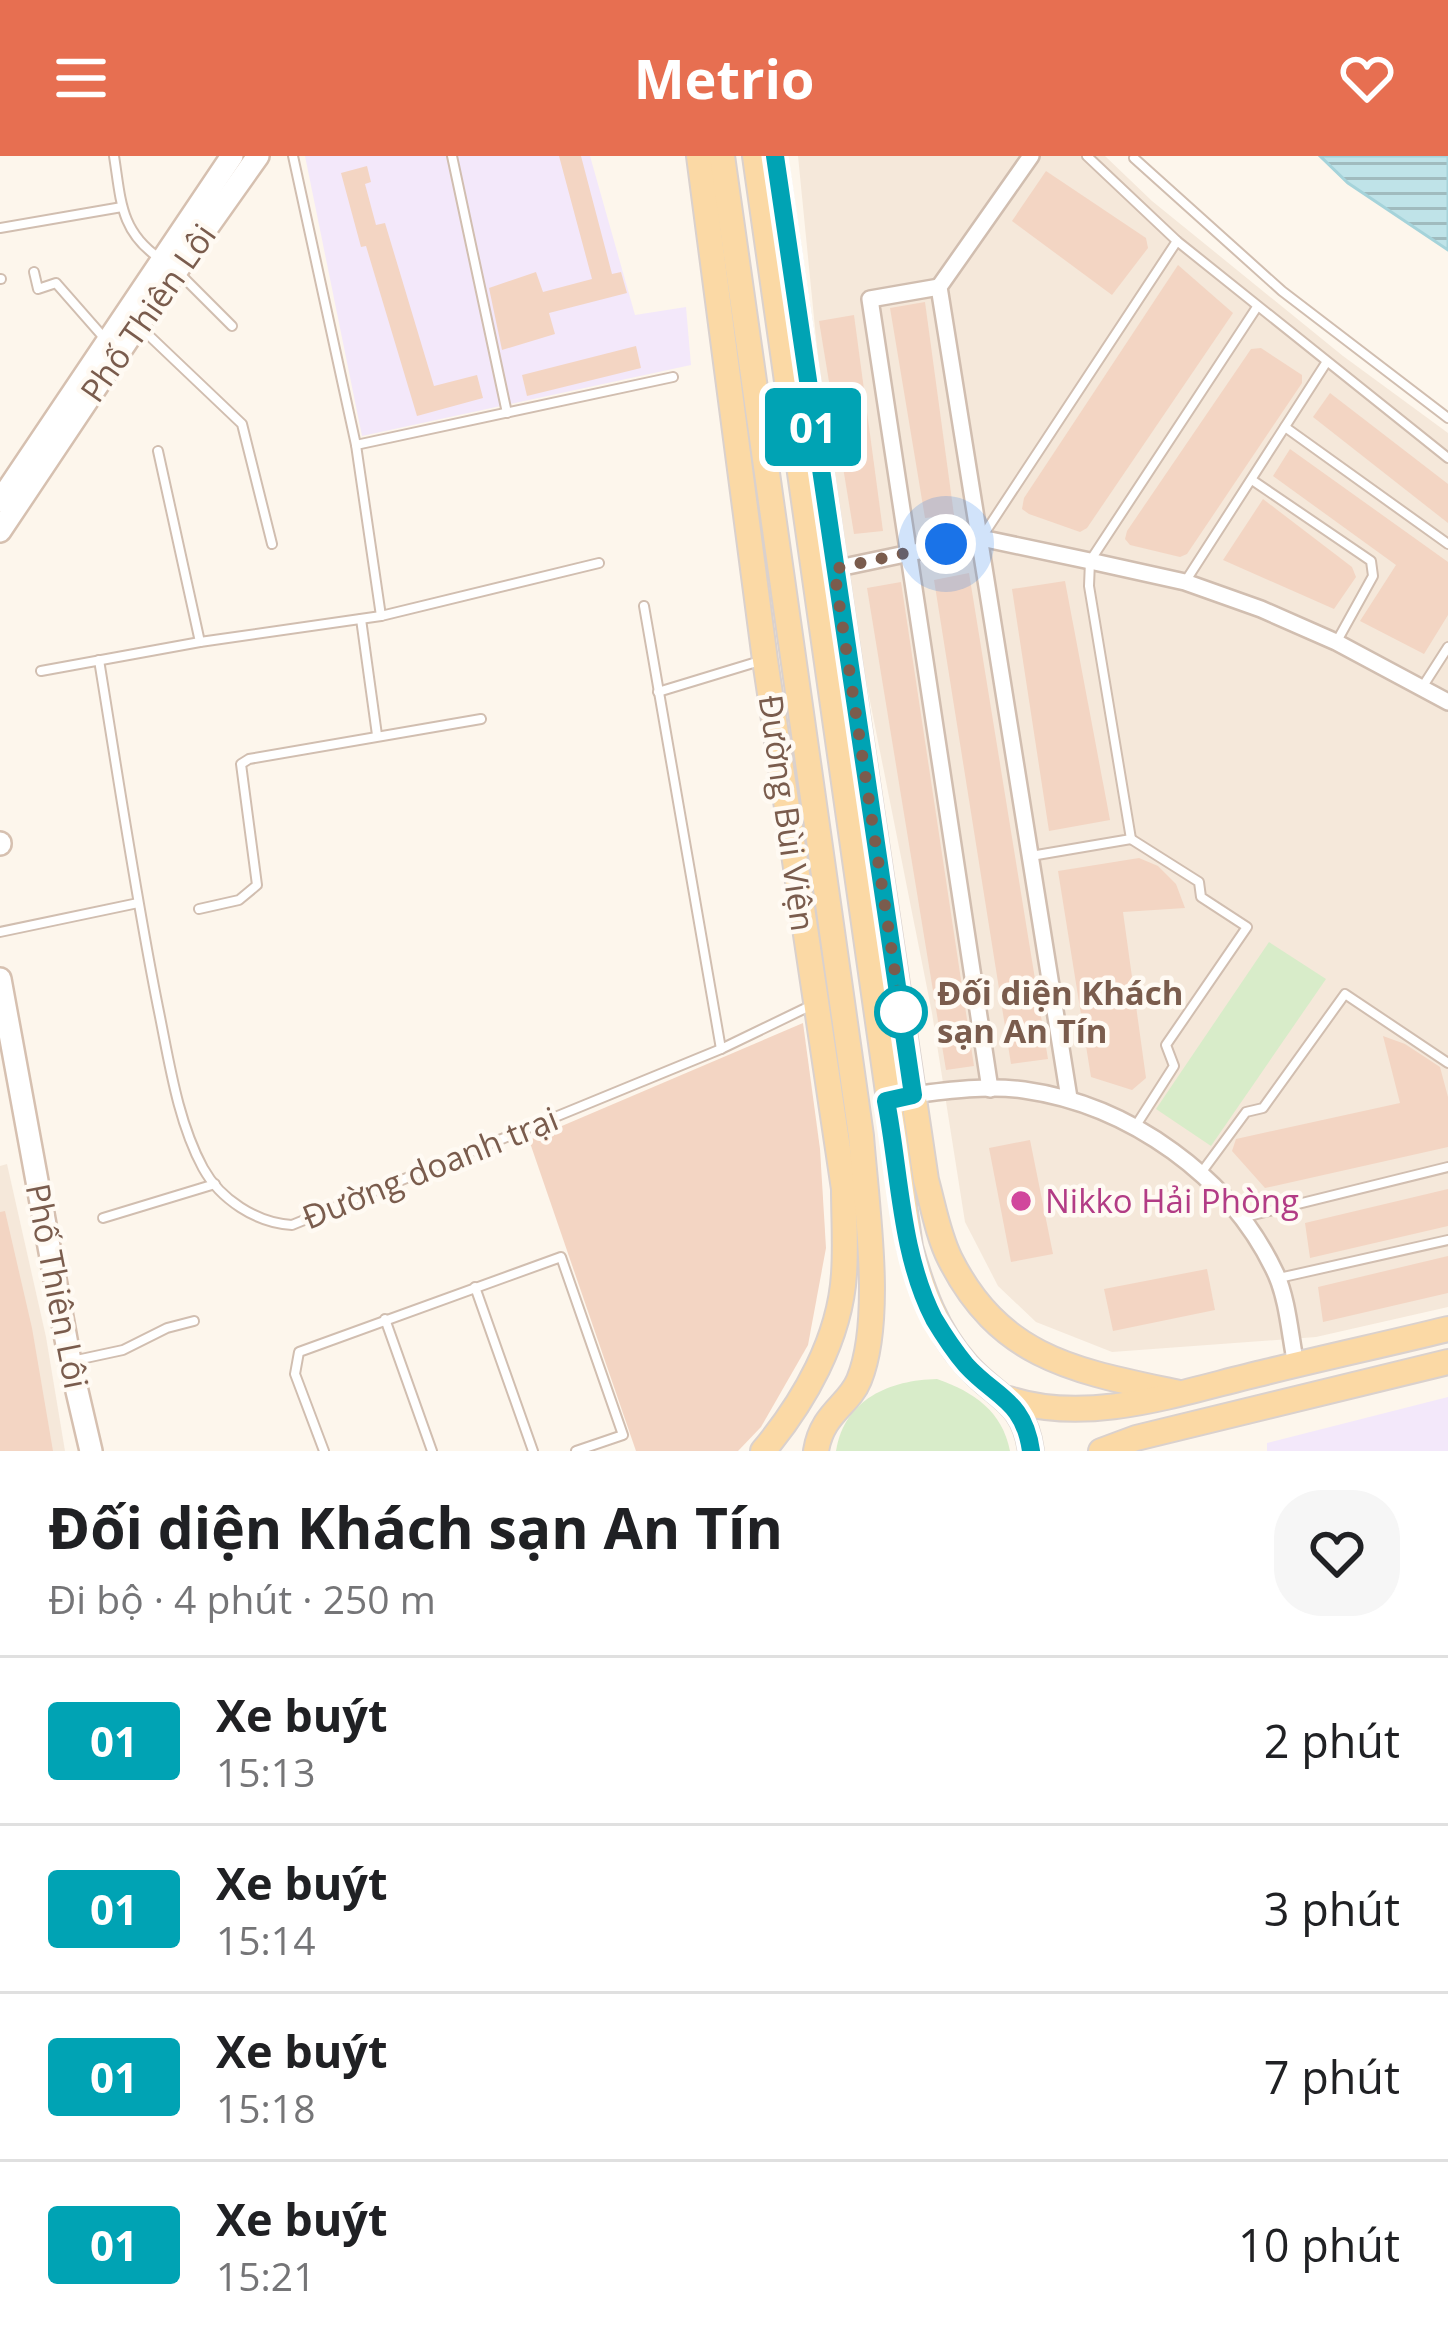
<!DOCTYPE html>
<html lang="vi">
<head>
<meta charset="utf-8">
<style>
  body { margin:0; font-family:"Open Sans",sans-serif; background:#f6f6f6; color:#202124; height:100vh; display:flex; flex-direction:column; font-size:45px; white-space:nowrap }
  * { box-sizing:border-box; margin:0 }
  p { font-size:39px; color:#757577 }
  .icon { flex:none; width:66px; height:66px; fill:none; stroke:currentColor; stroke-width:2; stroke-linecap:round; stroke-linejoin:round }
  .map { position:relative; height:1295px; overflow:hidden }
  .panel { display:flex; flex-direction:column; background:#fff; flex:1 }
  .panel>* { flex:none }
  .badge { padding:0 24px; border-radius:9px; font-size:42px; line-height:78px }
  .you { position:absolute; width:60px; height:60px; margin:-30px; border:9px solid #fff; border-radius:50%; background:#1a73e8; box-shadow:0 0 0 18px #1a73e833 }
  .map>.badge { position:absolute; translate:-50% -50%; box-shadow:0 0 0 6px #fff }
  .round { display:grid; place-items:center; flex:none; width:126px; height:126px; border-radius:48px; background:#f6f6f6 }
  .overview { display:flex; align-items:center; justify-content:space-between; height:204px; padding:0 48px }
  h1 { font-size:57px; font-weight:700; line-height:90px }
  ul { padding:0; list-style:none }
  li { display:flex; align-items:center; gap:36px; height:168px; padding:0 48px; border-top:3px solid #e0e0e0 }
  li div { flex:1 }
  li b { display:block; font-size:45px }
  li em { font-style:normal }
  li .badge { min-width:132px; font-weight:700; text-align:center }
  header { display:flex; justify-content:space-between; align-items:center; height:156px; padding:0 48px; background:#e76f51; color:#fff; font-size:54px; font-weight:700 }
  .map>svg:first-child { display:block }
  .residential { fill:#f5e8da }
  .education { fill:#f3e8fa }
  .green { fill:#d8ecc9 }
  .water { fill:url(#water-rules); stroke:#a5d3da; stroke-width:3 }
  .building { fill:#f3d5c3 }
  .lines { fill:none; stroke-linecap:round; stroke-linejoin:round }
  .lane-casing { stroke:#d1beb0; stroke-width:12 }
  .street-casing { stroke:#d1beb0; stroke-width:20 }
  .secondary-casing { stroke:#d6c0b0; stroke-width:26 }
  .primary-casing { stroke:#dad1cd; stroke-width:28 }
  .lane { stroke:#fff; stroke-width:8 }
  .street { stroke:#fff; stroke-width:15 }
  .secondary { stroke:#fff; stroke-width:21 }
  .primary { stroke:#fbd9a5; stroke-width:24 }
  .line-casing { stroke:#fff; stroke-width:27 }
  .line { stroke:#00a3b4; stroke-width:18 }
  .walk { stroke:#7a5c4d; stroke-width:12; stroke-dasharray:0 21.6 }
  .stop-dot { fill:#fff; stroke:#00a3b4; stroke-width:6 }
  .hotel-dot { fill:#d1479c; stroke:#fffaf3; stroke-width:4.5 }
  .labels { text-anchor:middle; stroke-width:9; stroke-linejoin:round; paint-order:stroke }
  .street-label { font-size:33px; fill:#7a5c4d; stroke:#fffaf3 }
  .stop-label { font-size:33px; font-weight:bold; fill:#7a5c4d; stroke:#fffaf3; text-anchor:start }
  .hotel-label { font-size:33px; fill:#b23c85; stroke:#fffaf3; text-anchor:start }
</style>
</head>
<body>
<header><svg class="icon" aria-label="menu" viewBox="0 0 24 24"><path d="M4 6h16M4 12h16M4 18h16"/></svg>Metrio<svg class="icon" aria-label="heart" viewBox="0 0 24 24"><path d="M12 20l-8-8c-3-5 5-10 8-4 3-6 11-1 8 4z"/></svg></header>
<div class="map">
<svg width="1448" height="1295" viewBox="0 0 1448 1295">
  <defs>
    <pattern id="water-rules" width="6" height="5" patternUnits="userSpaceOnUse" patternTransform="scale(3)"><rect width="6" height="5" fill="#bfe3e8"/><path d="M0 2.5h6" fill="none" stroke="#a0bbbe"/></pattern>
  </defs>
  <rect width="100%" height="100%" fill="#fdf6ec"/>
  <g class="residential">
    <polygon points="798,0 1105,0 1152,45 1343,200 1448,277 1448,1151 1316,1181 1112,1196 1036,1166 998,1130 965,1066 932,857 834,364"/>
    <polygon points="7,1008 46,1181 65,1295 0,1295 0,1010"/>
  </g>
  <g class="education">
    <polygon points="305,0 590,0 635,159 686,151 691,209 362,280"/>
    <polygon points="1448,1241 1448,1295 1267,1295 1267,1287"/>
  </g>
  <g class="green">
    <polygon points="1269,786 1326,823 1211,990 1156,953"/>
    <path d="M937 1223C974 1236 1002 1255 1010 1295H836C844 1243 890 1224 937 1223Z"/>
  </g>
  <polygon class="water" points="1320,0 1448,0 1448,94 1348,27"/>
  <g class="building">
    <polygon points="559,0 581,0 612,118 621,116 627,137 549,157 555,178 502,194 489,132 536,116 543,136 592,123"/>
    <polygon points="367,10 371,26 365,28 376,69 385,67 434,230 477,219 483,242 417,260 366,90 361,91 341,17"/>
    <polygon points="1046,15 1146,82 1148,92 1112,139 1012,65"/>
    <polygon points="1178,109 1233,157 1087,372 1080,376 1029,358 1022,353 1024,342"/>
    <polygon points="925,146 954,359 925,362 890,152"/>
    <polygon points="854,159 883,375 854,378 819,165"/>
    <polygon points="636,190 641,212 527,240 522,219"/>
    <polygon points="1261,192 1302,219 1302,227 1187,398 1180,401 1130,389 1125,383 1127,375 1251,193"/>
    <polygon points="1330,237 1448,328 1448,367 1313,261"/>
    <polygon points="1290,293 1448,406 1448,459 1424,498 1360,465 1396,409 1273,320"/>
    <polygon points="1263,343 1352,411 1356,421 1334,453 1223,404"/>
    <polygon points="969,417 1048,903 1011,908 934,424"/>
    <polygon points="1065,425 1110,664 1049,675 1012,433"/>
    <polygon points="901,426 974,910 946,914 867,432"/>
    <polygon points="1139,702 1158,710 1176,728 1185,752 1123,756 1146,922 1132,934 1091,921 1058,715"/>
    <polygon points="803,867 820,993 826,1092 808,1189 761,1271 738,1295 636,1295 529,984"/>
    <polygon points="1383,880 1405,888 1440,911 1448,941 1448,991 1265,1032 1232,995 1236,983 1400,947"/>
    <polygon points="1030,984 1053,1098 1011,1106 989,992"/>
    <polygon points="1448,1033 1448,1070 1310,1102 1305,1067"/>
    <polygon points="5,1055 32,1172 53,1295 0,1295 0,1056"/>
    <polygon points="1448,1100 1448,1137 1323,1166 1318,1131"/>
    <polygon points="1207,1113 1215,1154 1113,1175 1104,1133"/>
  </g>
  <g class="lines">
    <g class="lane-casing">
      <g id="lane">
        <path d="M114 0C121 44 120 75 159 102"/>
        <polyline points="293,0 356,289 381,460"/>
        <polyline points="452,0 507,257"/>
        <polyline points="1087,0 1177,85 1448,302"/>
        <polyline points="1134,2 1282,135 1448,262"/>
        <polyline points="0,72 122,51"/>
        <polyline points="34,116 38,133 56,127 106,184"/>
        <polyline points="178,116 232,170"/>
        <polyline points="0,123 1,123"/>
        <polyline points="139,170 242,268 272,388"/>
        <polyline points="1285,271 1448,388"/>
        <polyline points="356,289 673,221"/>
        <polyline points="158,295 200,486"/>
        <polyline points="1252,324 1371,405 1373,420 1337,485"/>
        <polyline points="982,381 1177,85"/>
        <polyline points="1185,426 1326,207"/>
        <polyline points="644,450 721,893"/>
        <polyline points="361,463 377,579"/>
        <path d="M99 504C118 620 135 736 158 851 169 904 177 964 203 1012 220 1043 256 1067 292 1069L721 893 810 850"/>
        <polyline points="41,515 200,486 381,460 599,407"/>
        <polyline points="1423,530 1448,491"/>
        <polyline points="658,536 760,505"/>
        <polyline points="1131,683 1199,726 1201,741 1247,771 1166,889 1174,910 1135,971"/>
        <polyline points="1031,700 1131,683 1089,430 1090,405 1257,151"/>
        <polyline points="199,753 239,744 257,729 241,608 249,603 481,563"/>
        <polyline points="0,776 138,747"/>
        <polyline points="1201,1017 1246,956 1263,952 1345,838 1448,907"/>
        <polyline points="1245,1061 1448,1011"/>
        <polyline points="103,1062 215,1028"/>
        <polyline points="1279,1122 1448,1084"/>
        <polyline points="475,1131 533,1295"/>
        <polyline points="385,1163 432,1295"/>
        <polyline points="72,1205 123,1194 167,1172 194,1165"/>
        <polyline points="324,1295 295,1218 299,1196 561,1101 623,1279 576,1295"/>
      </g>
    </g>
    <g class="street-casing">
      <g id="street">
        <polyline points="1031,0 939,131 1069,942"/>
        <polyline points="939,131 870,143 990,933"/>
        <polyline points="834,413 981,382 1090,405 1185,426 1261,453 1336,486 1448,546"/>
        <path d="M913 939C949 934 989 929 1024 934 1130 949 1231 1021 1276 1118 1288 1145 1290 1180 1296 1209"/>
      </g>
    </g>
    <g class="secondary-casing">
      <g id="secondary">
        <polyline points="0,345 232,0"/>
        <polyline points="0,375 129,182 258,0"/>
        <polyline points="0,687 0,688"/>
        <polyline points="0,823 70,1205 91,1295"/>
      </g>
    </g>
    <g class="primary-casing">
      <g id="primary">
        <path d="M699 0 765 504 844 1033C844 1061 846 1090 844 1118 840 1183 804 1246 763 1295"/>
        <path d="M722 0 861 980C866 1047 884 1163 859 1224 849 1249 822 1257 816 1295"/>
        <path d="M755 0 910 1091C922 1134 936 1174 966 1208 995 1242 1024 1243 1031 1295"/>
        <path d="M774 0 926 1024C933 1049 938 1079 950 1103 1001 1204 1077 1215 1179 1237"/>
        <path d="M1009 1243C1091 1270 1184 1235 1266 1216 1326 1201 1387 1188 1448 1173"/>
        <polyline points="1101,1295 1136,1282 1448,1206"/>
      </g>
    </g>
    <use href="#lane" class="lane"/>
    <use href="#street" class="street"/>
    <use href="#secondary" class="secondary"/>
    <use href="#primary" class="primary"/>
  </g>
  <g class="lines">
    <g class="line-casing">
      <path id="line" d="M775 0 913 939 886 945C900 1016 900 1097 934 1163 943 1178 955 1196 966 1209 996 1242 1024 1244 1031 1295"/>
    </g>
    <use href="#line" class="line"/>
    <polyline class="walk" points="901,856 834,413 946,388"/>
  </g>
  <circle class="stop-dot" cx="901" cy="856" r="24"/>
  <circle class="hotel-dot" cx="1021" cy="1045" r="12"/>
  <g class="labels">
    <g class="street-label">
      <text transform="translate(148 157) rotate(-55)" y="12">Phố Thiên Lôi</text>
      <text transform="translate(787 657) rotate(82)" y="12">Đường Bùi Viện</text>
      <text transform="translate(430 1012) rotate(-22)" y="12">Đường doanh trại</text>
      <text transform="translate(57 1130) rotate(79)" y="12">Phố Thiên Lôi</text>
    </g>
    <g class="stop-label">
      <text x="937" y="849">Đối diện Khách<tspan x="937" dy="38">sạn An Tín</tspan></text>
    </g>
    <g class="hotel-label">
      <text x="1045" y="1057">Nikko Hải Phòng</text>
    </g>
  </g>
</svg>
<div class="you" style="left:946px;top:388px"></div>
<b class="badge" style="left:813px;top:271px;background:#00a3b4;color:#fff">01</b>
</div>
<section class="panel">
<div class="overview"><div><h1>Đối diện Khách sạn An Tín</h1><p>Đi bộ · 4 phút · 250 m</p></div><a class="round"><svg class="icon" aria-label="heart" viewBox="0 0 24 24"><path d="M12 20l-8-8c-3-5 5-10 8-4 3-6 11-1 8 4z"/></svg></a></div>
<ul>
<li><span class="badge" style="background:#00a3b4;color:#fff">01</span><div><b>Xe buýt</b><p>15:13</p></div><em>2 phút</em></li>
<li><span class="badge" style="background:#00a3b4;color:#fff">01</span><div><b>Xe buýt</b><p>15:14</p></div><em>3 phút</em></li>
<li><span class="badge" style="background:#00a3b4;color:#fff">01</span><div><b>Xe buýt</b><p>15:18</p></div><em>7 phút</em></li>
<li><span class="badge" style="background:#00a3b4;color:#fff">01</span><div><b>Xe buýt</b><p>15:21</p></div><em>10 phút</em></li>
</ul>
</section>
</body>
</html>
